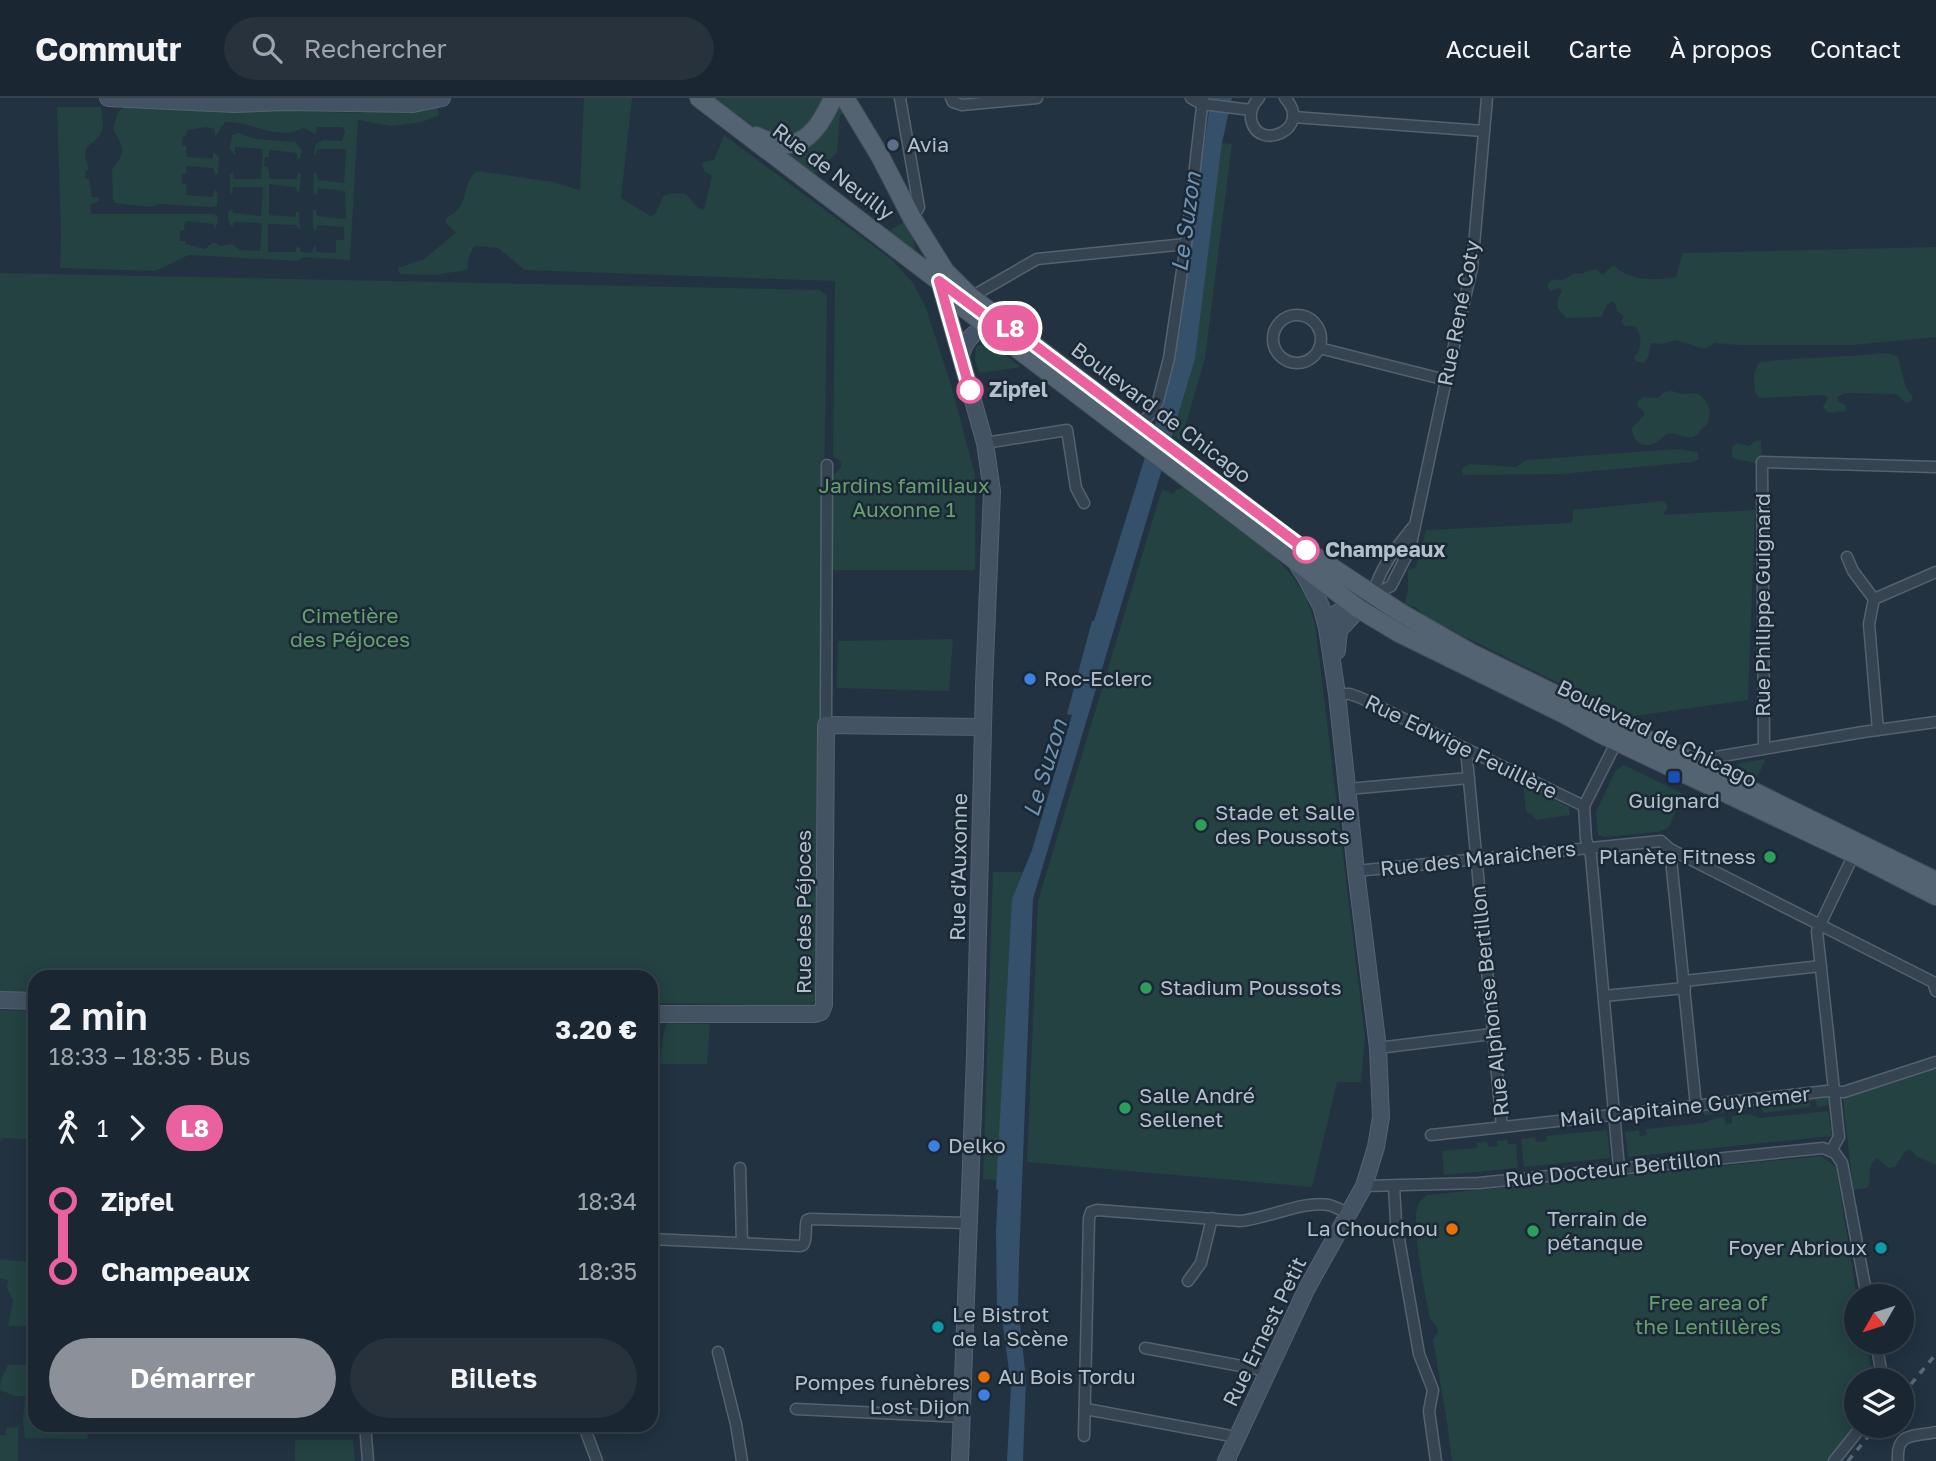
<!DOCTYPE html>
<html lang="fr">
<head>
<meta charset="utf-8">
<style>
  body { margin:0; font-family:"Golos Text",sans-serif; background:#27323d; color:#f1f3f6; height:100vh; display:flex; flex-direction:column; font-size:26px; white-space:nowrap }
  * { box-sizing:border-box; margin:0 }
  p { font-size:23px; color:#9fa5ab }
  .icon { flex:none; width:38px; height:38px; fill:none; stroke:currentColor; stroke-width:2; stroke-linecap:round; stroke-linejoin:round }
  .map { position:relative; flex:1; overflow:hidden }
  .details { position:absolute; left:28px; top:872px; width:630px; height:462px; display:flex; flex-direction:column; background:#1a2631; border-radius:21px; box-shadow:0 4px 18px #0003,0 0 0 2px #38434d }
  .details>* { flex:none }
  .badge { padding:0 14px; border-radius:23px; font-size:24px; line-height:46px }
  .needle { width:46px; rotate:231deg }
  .controls { position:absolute; left:1844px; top:1186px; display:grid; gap:14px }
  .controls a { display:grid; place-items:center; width:70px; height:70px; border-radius:50%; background:#1a2631; box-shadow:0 4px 18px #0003,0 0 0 2px #38434d; font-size:35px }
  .map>.badge { position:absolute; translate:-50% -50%; box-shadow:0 0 0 4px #fff }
  .legs { display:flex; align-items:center; gap:10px; height:77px; padding:0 21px; font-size:23px }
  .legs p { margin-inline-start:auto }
  .headline { display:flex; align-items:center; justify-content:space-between; height:119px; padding:0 21px }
  h1 { font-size:38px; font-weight:600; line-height:52px }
  .button { display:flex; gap:14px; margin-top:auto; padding:14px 21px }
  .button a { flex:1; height:80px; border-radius:42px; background:#8c9099; color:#fff; font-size:28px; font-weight:600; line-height:80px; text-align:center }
  .button a+a { background:#27323d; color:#f1f3f6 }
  ul { padding:0 21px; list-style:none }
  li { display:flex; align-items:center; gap:24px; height:70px; font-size:26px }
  li i { display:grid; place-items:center; width:10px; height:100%; margin:0 9px; background:currentColor }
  li i::after { content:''; width:18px; height:18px; margin:-9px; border:5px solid; border-radius:50%; background:#1a2631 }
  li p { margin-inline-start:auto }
  li:first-child i { background:linear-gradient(#0000 50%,currentColor 0) }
  li:last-child i { background:linear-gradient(currentColor 50%,#0000 0) }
  header { display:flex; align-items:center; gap:42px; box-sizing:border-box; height:98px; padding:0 35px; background:#1a2631; border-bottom:2px solid #38434d }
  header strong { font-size:33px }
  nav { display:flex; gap:38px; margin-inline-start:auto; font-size:24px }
  .search { width:490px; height:63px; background:#27323d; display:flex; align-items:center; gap:18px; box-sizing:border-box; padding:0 24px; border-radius:38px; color:#9fa5ab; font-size:26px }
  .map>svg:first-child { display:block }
  .green { fill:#244242 }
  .water { fill:#34506a }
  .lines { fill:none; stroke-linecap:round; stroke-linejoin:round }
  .street-casing { stroke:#54626e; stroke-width:13 }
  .secondary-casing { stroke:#54626e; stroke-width:18 }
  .primary-casing { stroke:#404d5a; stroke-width:20 }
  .street { stroke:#364451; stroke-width:10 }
  .secondary { stroke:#445364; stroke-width:16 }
  .primary { stroke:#546371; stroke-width:18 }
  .rail { stroke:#586878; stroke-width:3.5; stroke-dasharray:7 7; stroke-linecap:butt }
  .line-1-casing { stroke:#fff; stroke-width:16 }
  .line-1 { stroke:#ea619f; stroke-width:10 }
  .service-dot { fill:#5c6f8a; stroke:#1b2936; stroke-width:2.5 }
  .stop-1-dot { fill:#fff; stroke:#ea619f; stroke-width:3.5 }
  .shop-dot { fill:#3f7fe0; stroke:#1b2936; stroke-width:2.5 }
  .transit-dot { fill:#1a4fb4; stroke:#1b2936; stroke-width:2.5 }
  .leisure-dot { fill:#2e9e5b; stroke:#1b2936; stroke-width:2.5 }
  .food-dot { fill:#e8710a; stroke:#1b2936; stroke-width:2.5 }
  .culture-dot { fill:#0f9aa8; stroke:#1b2936; stroke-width:2.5 }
  .labels { text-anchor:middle; stroke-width:5; stroke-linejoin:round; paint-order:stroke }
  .poi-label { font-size:21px; fill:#b3bfcb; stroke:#1b2936; text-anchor:start }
  .street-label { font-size:21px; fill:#b3bfcb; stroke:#1b2936 }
  .stop-label { font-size:21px; font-weight:bold; fill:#b3bfcb; stroke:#1b2936; text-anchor:start }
  .park-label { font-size:21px; fill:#679f6e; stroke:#1b2936 }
  .water-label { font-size:23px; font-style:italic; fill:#7093b2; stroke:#1b2936 }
</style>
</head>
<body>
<header>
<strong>Commutr</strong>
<div class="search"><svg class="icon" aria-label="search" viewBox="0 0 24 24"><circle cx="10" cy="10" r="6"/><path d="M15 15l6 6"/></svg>Rechercher</div>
<nav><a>Accueil</a><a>Carte</a><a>À propos</a><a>Contact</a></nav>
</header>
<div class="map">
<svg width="1936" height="1363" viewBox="0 0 1936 1363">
  <rect width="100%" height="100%" fill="#223241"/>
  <g class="green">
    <path d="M584 0H632L621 100 650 118 655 116 664 97 676 95 686 96 698 110 704 112 712 78 705 74 702 66 707 63 714 62 724 37 891 161 913 185 926 210 952 290 975 377V472H831L833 377 841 370V364L833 358 835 183 525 172 498 150 474 148 469 158 467 172 434 177 400 176 398 170 424 161 456 135 446 125V120C471 109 460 86 477 73L552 84 580 92Z"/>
    <polygon points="712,0 827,0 812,25 790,41 761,33"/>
    <polygon points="841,3 846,12 840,17 837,54 812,79 775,51 785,51"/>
    <path d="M125 8 146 10 164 9 360 15 382 13 408 14 438 9 439 17 422 24 392 28 358 22 350 162 304 159 298 163 189 157 155 173 60 170 61 137 57 9H101C102 15 104 25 102 32 94 52 78 41 89 72H86L85 81H89L92 99H99V103L90 107 91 116H214L217 118C218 123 218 127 214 131V126L187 123 184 127 185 132 180 133V143H185L186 146 205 151 212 145H216L220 148 232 146 240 152 260 153 262 125 233 124V129C228 126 228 120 228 114L232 111 233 115 261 118 263 89H233L232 96 230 94V76L233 74 234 81H261L263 56 262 51 235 49V57L230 51 232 37 238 35 256 41 295 44 302 52 300 60 297 62V55L269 52V59H265L264 68 268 69 270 81H297L298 74 301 76 299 96 295 89 269 86V117L295 119 296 114H299L300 130 298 131 296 127 268 126V154H295L297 148 300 150 301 154 312 155 314 148 316 149V154L336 155V142H344V129L317 127 316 133 313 130V112H316L317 118 346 121 345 93 318 90 317 97 313 95 314 75 316 74 318 82 344 85 346 51H317L316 58 314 55 316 46 323 42 342 43 345 33 342 29H317L316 36 304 30C276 44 252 23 225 24L215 39V31L206 29 187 32 186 38H183L182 47 186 48 187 59 213 61V54L219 59 218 76 215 77 213 70 186 68V75L182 76V85L186 86 187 97 213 99 215 91 218 96 217 108 210 109 159 106 150 109 115 105 113 101 112 71C129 51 122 50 113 30L118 14Z"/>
    <polygon points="1222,45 1232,46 1205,260 1181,343 1173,337 1195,260"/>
    <polygon points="904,124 913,140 915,150 913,153 885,135"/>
    <path d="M1936 149V239L1853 247H1740L1715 245 1706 250H1700L1677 242 1661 246 1651 245 1648 260 1643 265 1636 263 1634 259C1643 251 1642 237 1635 228H1625L1621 224 1624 218 1617 213 1615 205 1612 203 1607 207 1601 219 1566 220 1558 211 1557 205 1562 192 1559 190 1550 193 1547 187 1550 183 1555 181C1562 185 1568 179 1574 175 1582 177 1589 172 1597 171L1602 177 1614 167C1627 183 1657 183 1676 179L1683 155Z"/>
    <polygon points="0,175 820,192 827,198 816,902 809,908 651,905 651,878 35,878 35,894 0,894"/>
    <polygon points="985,244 990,245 1021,269 979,275 975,261 976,249"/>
    <path d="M1882 255 1892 256 1898 259 1906 290 1913 299 1911 303 1906 305 1896 296 1845 295 1837 299 1839 304 1846 307 1845 313C1836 314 1827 318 1823 309L1828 300 1823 297 1760 300 1755 295C1754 283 1752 274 1760 264 1801 259 1841 260 1882 255Z"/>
    <path d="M1672 293C1673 293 1681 296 1682 296 1688 296 1693 294 1698 296 1708 301 1713 315 1708 324 1705 330 1705 327 1701 332 1696 337 1700 336 1693 339 1684 342 1675 332 1666 337 1662 339 1659 344 1653 346 1641 350 1632 342 1632 330L1644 317V313L1637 308 1638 303 1644 299 1658 300 1664 294Z"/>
    <path d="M1761 342 1762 363 1757 366C1749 362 1740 364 1732 359V349L1737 345 1749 348 1755 343Z"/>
    <polygon points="1677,351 1697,354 1699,361 1693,364 1561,376 1463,377 1462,370 1470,366 1516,369 1526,362"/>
    <polygon points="1183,390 1277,461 1293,479 1307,501 1315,525 1365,940 1361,984 1337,984 1312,1089 1027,1064 1038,803 1162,391 1173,396 1176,392"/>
    <polygon points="1664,403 1668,409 1663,417 1755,412 1748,602 1627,619 1427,520 1415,509 1405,506 1408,492 1408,472 1416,469 1426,432 1572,425 1573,412"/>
    <polygon points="953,541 949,593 837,590 838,543"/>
    <polygon points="1766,661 1755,683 1739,675 1735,669 1740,665"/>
    <polygon points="1624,667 1684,696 1668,730 1657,734 1604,739 1598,737 1596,714 1616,672"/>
    <polygon points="1523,686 1569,709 1570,717 1536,722 1532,716 1526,714"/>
    <polygon points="993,774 1023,774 1012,801 997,1082 983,1081"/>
    <polygon points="0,912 35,913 35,1036 27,1036 26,1041 2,1040 0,1043"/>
    <path d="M667 925 710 926 707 966H660C662 954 662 934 667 925Z"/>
    <path d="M1936 970V1067L1916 1058 1911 1052H1906L1895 1069 1889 1070 1877 1060C1869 1066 1869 1076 1870 1085L1867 1090 1853 1092 1843 1000Z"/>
    <polygon points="1827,997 1829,1007 1817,1009 1816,1002 1810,1003 1810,1009 1763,1015 1762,1010 1704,1017 1703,1010"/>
    <polygon points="1828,1013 1832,1038 1628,1059 1625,1034 1639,1032 1640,1038 1647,1037 1646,1031 1704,1025 1717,1020 1724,1019 1726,1026 1732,1025 1732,1018 1750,1016 1760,1020"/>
    <polygon points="1607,1032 1610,1060 1524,1069 1521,1041 1535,1039 1536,1044 1547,1043 1546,1038"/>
    <polygon points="1507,1042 1508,1046 1516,1046 1518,1070 1444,1077 1442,1053 1477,1050 1477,1045 1487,1044 1488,1049 1498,1048 1497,1043"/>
    <path d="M1821 1058 1836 1069 1857 1199V1244H1866L1874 1282 1857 1283V1328L1829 1363H1452L1447 1324 1433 1242 1438 1234 1436 1227 1430 1221C1426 1200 1409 1121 1419 1105 1421 1102 1424 1100 1427 1097Z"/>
    <polygon points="0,1161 35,1165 35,1228 8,1228 13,1202 7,1190 8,1182 0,1180"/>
    <polygon points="8,1267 35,1267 35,1326 115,1327 108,1336 88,1336 87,1341 25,1340 23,1323 25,1298 15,1298 0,1292 1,1281"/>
    <polygon points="18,1329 18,1363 0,1363 0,1337 6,1337 6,1330"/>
    <polygon points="295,1342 353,1342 355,1363 295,1363"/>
  </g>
  <polygon class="water" points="1211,0 1232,0 1222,45 1195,261 1033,801 1019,1163 1018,1207 1026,1281 1023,1363 1007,1363 1011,1288 1001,1212 997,1211 996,1133 998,1092 996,1091 1012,801 1032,752 1072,617 1067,616 1092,523 1094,523 1156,324 1170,272"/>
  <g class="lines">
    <g class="street-casing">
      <g id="street">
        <polyline points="900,0 919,109 912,120"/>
        <polyline points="951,0 953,4 962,7 1037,0"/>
        <polyline points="1191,0 1202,6 1251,12"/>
        <path d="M1259 0C1253 6 1250 12 1251 21 1257 55 1314 31 1285 0"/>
        <polyline points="1293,19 1484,33"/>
        <polyline points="971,199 1037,161 1186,146"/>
        <circle cx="1297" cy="241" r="24"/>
        <polyline points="1319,250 1446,282"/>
        <polyline points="1140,327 1152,314 1158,303 1169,260 1186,146 1203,0"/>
        <polyline points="985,345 1067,332 1076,390 1084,405"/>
        <polyline points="1847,459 1853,473 1874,501"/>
        <polyline points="1373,497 1391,488 1410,451 1446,282 1472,170 1487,0"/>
        <path d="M1373 497C1379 471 1396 450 1412 430"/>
        <polyline points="1337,596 1350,596 1361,600 1584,708"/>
        <polyline points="826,627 827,367"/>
        <polyline points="1878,632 1869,526 1874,501 1936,474"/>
        <polyline points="1764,650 1762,364 1936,369"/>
        <polyline points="1466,651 1502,1029"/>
        <polyline points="1704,675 1711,662 1716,659 1863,634 1936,624"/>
        <polyline points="1348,691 1469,680"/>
        <polyline points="1670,751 1696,1008"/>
        <polyline points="1356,773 1661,743 1670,751 1933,884 1936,893"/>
        <polyline points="1684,883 1821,868"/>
        <polyline points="1604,898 1685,890"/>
        <polyline points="1378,950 1492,936"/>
        <polyline points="651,953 653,1141"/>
        <polyline points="1431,1037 1827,993 1844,994 1936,964"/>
        <polyline points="1831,1053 1839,1039 1817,833 1854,756"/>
        <polyline points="740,1070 742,1145"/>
        <polyline points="1619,1070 1591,758 1586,741 1584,708 1619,639"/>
        <polyline points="1364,1088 1479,1085 1823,1050 1835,1055 1842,1065 1867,1199"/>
        <polyline points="1394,1088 1396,1124 1419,1256 1433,1292 1429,1313 1436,1363"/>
        <path d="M651 1141 800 1148 803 1147C808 1140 804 1130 807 1122L810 1121 968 1125"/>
        <polyline points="1188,1183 1201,1165 1212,1120"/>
        <polyline points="1876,1244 1883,1283"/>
        <polyline points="1145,1250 1268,1273"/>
        <polyline points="718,1254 736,1326 742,1363"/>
        <polyline points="796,1311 963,1319"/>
        <polyline points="1086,1311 1226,1337 1236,1340"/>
        <polyline points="365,1326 368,1363"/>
        <polyline points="583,1326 597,1363"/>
        <path d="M1084 1338 1089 1120 1091 1114 1097 1112 1240 1123C1268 1121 1302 1102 1329 1107 1336 1109 1343 1113 1350 1116"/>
        <polyline points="1834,1363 1862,1328"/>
        <path d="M1898 1363C1896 1334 1912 1339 1936 1334"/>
      </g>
    </g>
    <g class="secondary-casing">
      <g id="secondary">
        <polyline points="108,0 234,6 285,4 413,6 442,0"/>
        <polyline points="940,186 985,345 992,393 984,588 975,958 960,1363"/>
        <path d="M961 258C965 242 973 233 989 230"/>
        <path d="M1327 530C1335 511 1344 508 1363 512"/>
        <polyline points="1337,553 1339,532 1359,511"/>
        <polyline points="0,902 35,903"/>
        <polyline points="651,916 814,916 821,914 824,907 826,627 983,629"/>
        <polyline points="1226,1363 1307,1190 1364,1088 1376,1049 1381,1019 1378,950 1356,773 1337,596 1327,530 1321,508 1305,478 1297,466"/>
      </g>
    </g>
    <g class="primary-casing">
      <g id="primary">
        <polyline points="699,0 939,183"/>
        <polyline points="845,0 880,58 912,120 945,173 971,199 1286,439 1401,515 1471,555 1936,783"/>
        <path d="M756 38C764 42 773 45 783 46 809 49 824 20 833 0"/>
        <polyline points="932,168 939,183 956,204 1359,511 1399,535 1564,616 1601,636 1854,756 1936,798"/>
      </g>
    </g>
    <use href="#street" class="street"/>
    <use href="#secondary" class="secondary"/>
    <use href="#primary" class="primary"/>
    <g class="rail">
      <polyline points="1902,1297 1936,1256"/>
      <polyline points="1848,1363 1877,1328"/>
    </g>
  </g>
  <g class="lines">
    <g class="line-1-casing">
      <polyline id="line-1" points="970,292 939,183 995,225 1012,230 1306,452"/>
    </g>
    <use href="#line-1" class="line-1"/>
  </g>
  <circle class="service-dot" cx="893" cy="47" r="7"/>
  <g class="stop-1-dot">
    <circle cx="970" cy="292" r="12"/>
    <circle cx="1306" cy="452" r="12"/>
  </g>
  <g class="shop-dot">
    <circle cx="1030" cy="581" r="7"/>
    <circle cx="934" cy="1048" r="7"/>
    <circle cx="984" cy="1297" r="7"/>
  </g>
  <rect class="transit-dot" x="1667" y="672" width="14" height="14" rx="3.5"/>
  <g class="leisure-dot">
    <circle cx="1201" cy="727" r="7"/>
    <circle cx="1770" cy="759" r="7"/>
    <circle cx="1146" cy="890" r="7"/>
    <circle cx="1125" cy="1010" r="7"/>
    <circle cx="1533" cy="1133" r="7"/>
  </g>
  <g class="food-dot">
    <circle cx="1452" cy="1131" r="7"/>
    <circle cx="984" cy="1279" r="7"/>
  </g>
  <g class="culture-dot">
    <circle cx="1881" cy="1150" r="7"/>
    <circle cx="938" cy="1229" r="7"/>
  </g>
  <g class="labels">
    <g class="poi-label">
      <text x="907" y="54">Avia</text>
      <text x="1044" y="588">Roc-Eclerc</text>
      <text x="1674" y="710" text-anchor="middle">Guignard</text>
      <text x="1215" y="722">Stade et Salle<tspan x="1215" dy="24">des Poussots</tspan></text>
      <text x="1756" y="766" text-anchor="end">Planète Fitness</text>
      <text x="1160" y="897">Stadium Poussots</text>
      <text x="1139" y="1005">Salle André<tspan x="1139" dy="24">Sellenet</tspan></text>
      <text x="948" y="1055">Delko</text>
      <text x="1547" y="1128">Terrain de<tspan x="1547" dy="24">pétanque</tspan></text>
      <text x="1438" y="1138" text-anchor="end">La Chouchou</text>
      <text x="1867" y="1157" text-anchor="end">Foyer Abrioux</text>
      <text x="952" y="1224">Le Bistrot<tspan x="952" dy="24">de la Scène</tspan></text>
      <text x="998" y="1286">Au Bois Tordu</text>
      <text x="970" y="1292" text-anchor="end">Pompes funèbres<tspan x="970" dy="24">Lost Dijon</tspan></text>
    </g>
    <g class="street-label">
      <text transform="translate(833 74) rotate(37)" y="7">Rue de Neuilly</text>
      <text transform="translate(1459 215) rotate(-79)" y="7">Rue René Coty</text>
      <text transform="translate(1161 315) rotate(37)" y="7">Boulevard de Chicago</text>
      <text transform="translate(1763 507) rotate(-90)" y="7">Rue Philippe Guignard</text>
      <text transform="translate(1657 636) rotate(26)" y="7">Boulevard de Chicago</text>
      <text transform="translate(1461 649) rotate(26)" y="7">Rue Edwige Feuillère</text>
      <text transform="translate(1478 761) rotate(-6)" y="7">Rue des Maraichers</text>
      <text transform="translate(959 769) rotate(-89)" y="7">Rue d'Auxonne</text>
      <text transform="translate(804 814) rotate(-90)" y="7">Rue des Péjoces</text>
      <text transform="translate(1490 903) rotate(-96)" y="7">Rue Alphonse Bertillon</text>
      <text transform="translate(1685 1009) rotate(-6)" y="7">Mail Capitaine Guynemer</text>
      <text transform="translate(1613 1071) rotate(-6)" y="7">Rue Docteur Bertillon</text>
      <text transform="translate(1265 1234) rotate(-64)" y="7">Rue Ernest Petit</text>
    </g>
    <g class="stop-label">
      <text x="989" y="299">Zipfel</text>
      <text x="1325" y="459">Champeaux</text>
    </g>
    <g class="park-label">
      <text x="904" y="395">Jardins familiaux<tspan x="904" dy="24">Auxonne 1</tspan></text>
      <text x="350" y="525">Cimetière<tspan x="350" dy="24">des Péjoces</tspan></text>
      <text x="1708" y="1212">Free area of<tspan x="1708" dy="24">the Lentillères</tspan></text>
    </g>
    <g class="water-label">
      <text transform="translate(1186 124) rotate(-82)" y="8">Le Suzon</text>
      <text transform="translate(1045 670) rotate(-73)" y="8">Le Suzon</text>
    </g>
  </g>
</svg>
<div class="controls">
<a><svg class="needle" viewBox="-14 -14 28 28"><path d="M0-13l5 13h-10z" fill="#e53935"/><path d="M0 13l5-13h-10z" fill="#9fa5ab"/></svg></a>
<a><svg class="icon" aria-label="layers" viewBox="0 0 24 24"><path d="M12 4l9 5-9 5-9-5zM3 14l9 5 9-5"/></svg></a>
</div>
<b class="badge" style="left:1010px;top:230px;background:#ea619f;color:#fff">L8</b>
<section class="details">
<div class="headline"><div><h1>2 min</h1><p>18:33 – 18:35 · Bus</p></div><b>3.20 €</b></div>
<div class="legs"><svg class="icon" aria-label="walk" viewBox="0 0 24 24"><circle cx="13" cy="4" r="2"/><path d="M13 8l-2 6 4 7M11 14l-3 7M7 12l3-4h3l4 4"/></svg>1<svg class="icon" aria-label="forward" viewBox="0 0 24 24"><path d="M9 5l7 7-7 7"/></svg><b class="badge" style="background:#ea619f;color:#fff">L8</b></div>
<ul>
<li><i style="color:#ea619f"></i><b>Zipfel</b><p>18:34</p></li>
<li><i style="color:#ea619f"></i><b>Champeaux</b><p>18:35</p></li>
</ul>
<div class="button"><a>Démarrer</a><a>Billets</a></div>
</section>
</div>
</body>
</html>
